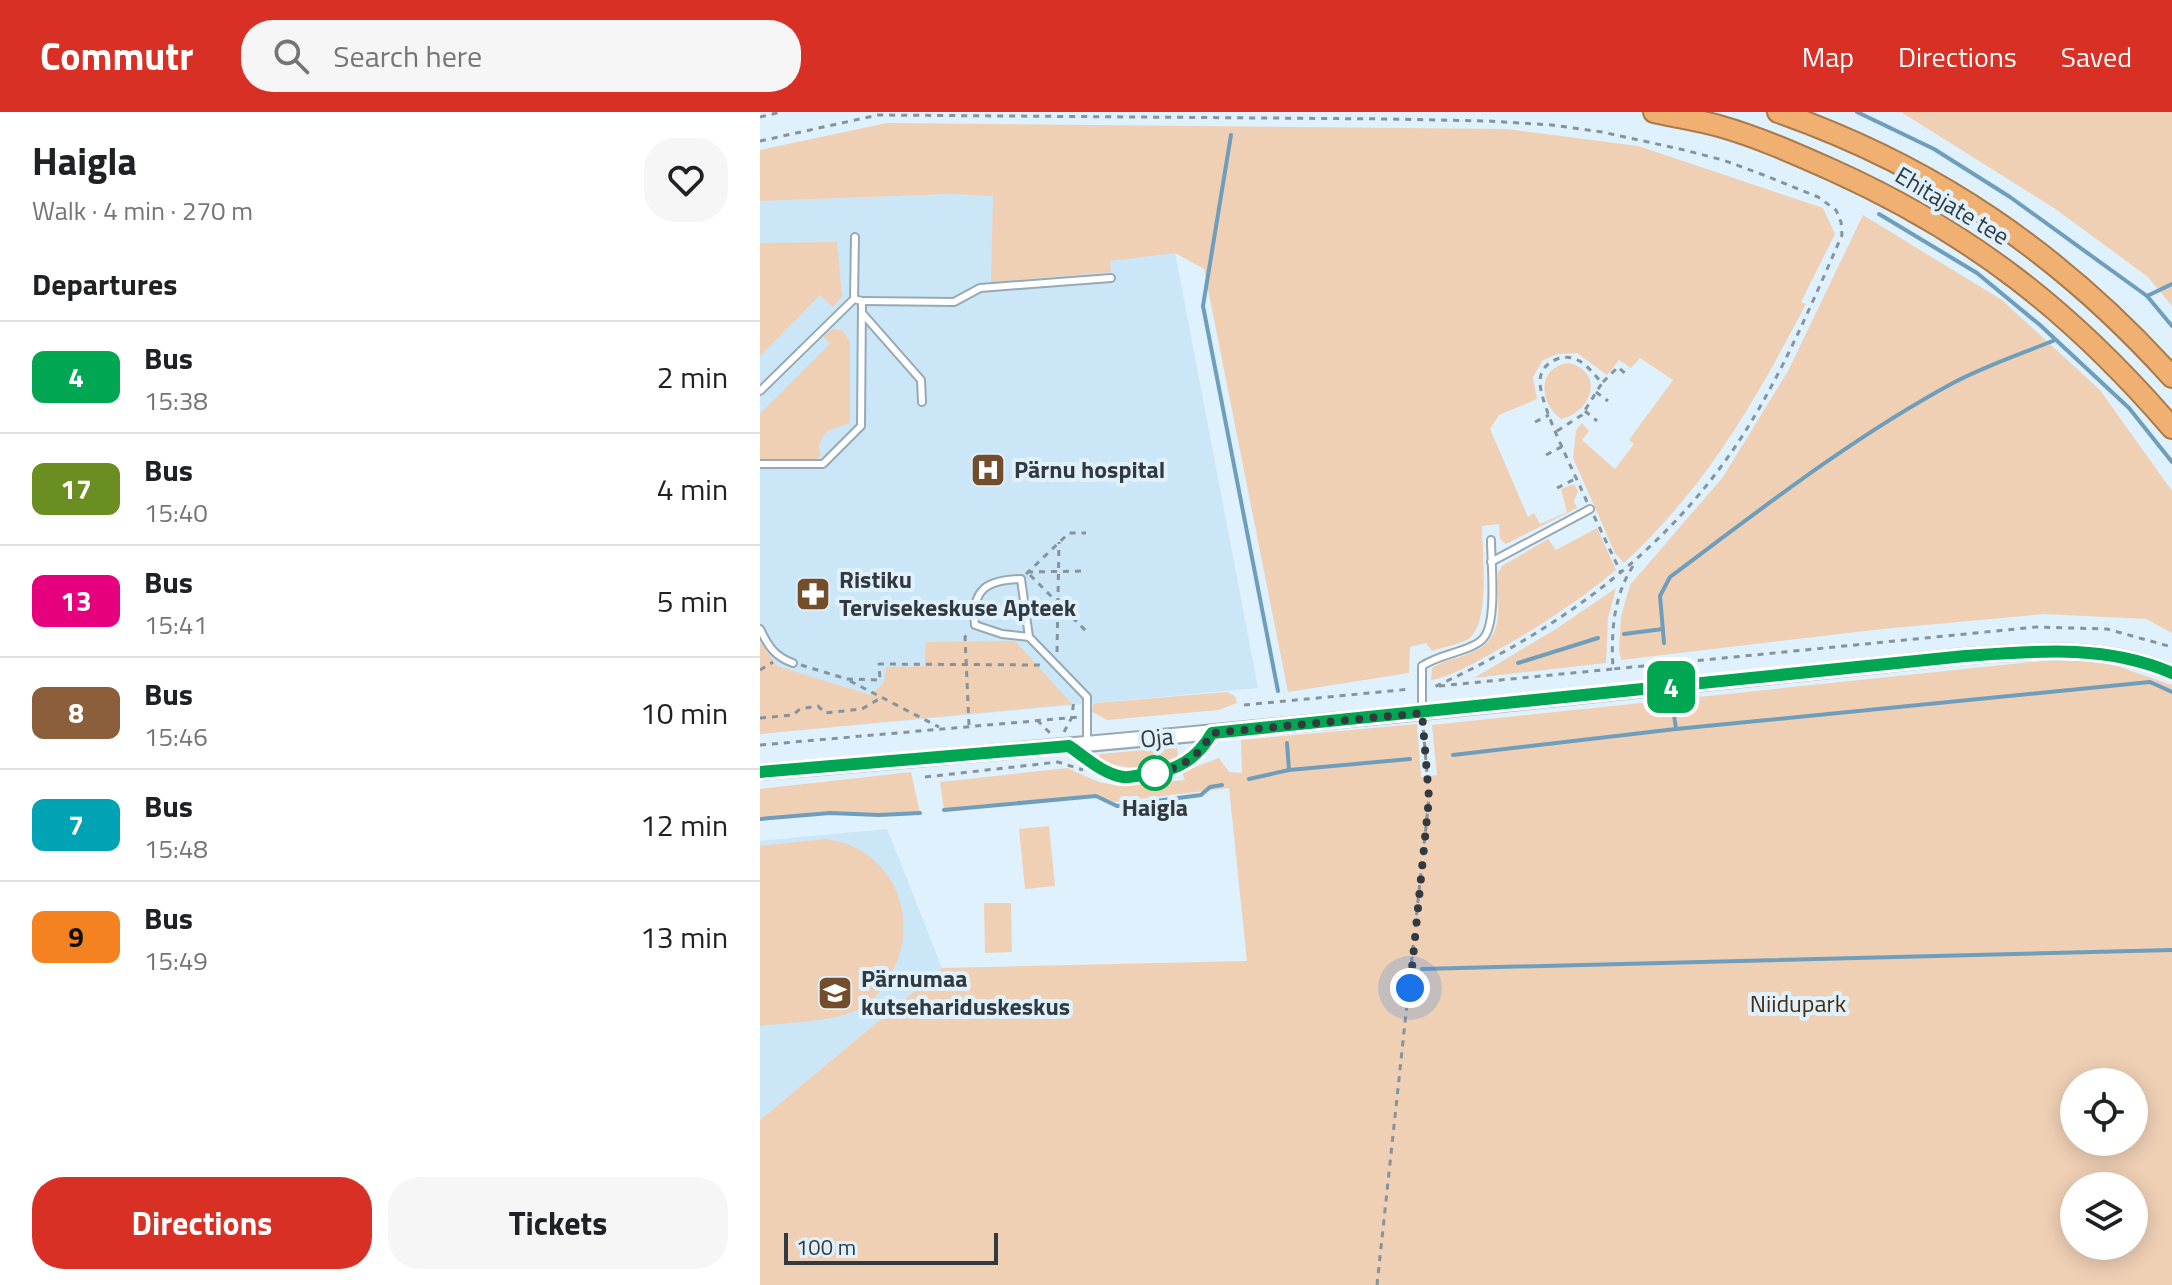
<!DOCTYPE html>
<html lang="en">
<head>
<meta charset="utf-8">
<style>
  body { margin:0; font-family:"Titillium Web",sans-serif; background:#f6f6f6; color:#202124; height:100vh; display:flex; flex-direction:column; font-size:30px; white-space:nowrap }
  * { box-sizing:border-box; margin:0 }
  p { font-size:26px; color:#757577 }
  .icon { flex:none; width:44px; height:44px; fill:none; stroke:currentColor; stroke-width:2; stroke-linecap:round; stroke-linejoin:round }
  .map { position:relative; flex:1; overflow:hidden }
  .side { display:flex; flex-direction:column; background:#fff; width:760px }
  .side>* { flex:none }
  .badge { padding:0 16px; border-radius:12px; font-size:28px; line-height:52px }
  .buttons { position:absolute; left:1300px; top:956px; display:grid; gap:16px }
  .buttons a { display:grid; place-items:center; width:88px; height:88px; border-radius:50%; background:#fff; box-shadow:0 4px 20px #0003; font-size:40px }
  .scale { position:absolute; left:24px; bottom:20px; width:214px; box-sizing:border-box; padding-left:8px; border:4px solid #333a3f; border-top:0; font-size:22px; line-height:28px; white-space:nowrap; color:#333a3f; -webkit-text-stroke:6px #def1fd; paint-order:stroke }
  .you { position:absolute; width:40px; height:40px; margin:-20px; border:6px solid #fff; border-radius:50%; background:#1a73e8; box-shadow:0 0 0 12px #1a73e833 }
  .map>.badge { position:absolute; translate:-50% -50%; box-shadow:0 0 0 4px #fff }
  h2 { padding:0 32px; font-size:30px; line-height:72px }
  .round { display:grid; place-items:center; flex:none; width:84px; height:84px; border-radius:32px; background:#f6f6f6 }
  .overview { display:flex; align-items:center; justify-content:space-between; height:136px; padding:0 32px }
  h1 { font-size:38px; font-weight:700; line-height:60px }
  .action { display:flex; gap:16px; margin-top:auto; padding:16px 32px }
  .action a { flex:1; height:92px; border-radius:32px; background:#d93025; color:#fff; font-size:32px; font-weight:700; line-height:92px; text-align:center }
  .action a+a { background:#f6f6f6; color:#202124 }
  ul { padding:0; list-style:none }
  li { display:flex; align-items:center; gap:24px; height:112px; padding:0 32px; border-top:2px solid #e0e0e0 }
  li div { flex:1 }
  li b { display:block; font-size:30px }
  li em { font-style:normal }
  li .badge { min-width:88px; font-weight:700; text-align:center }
  header { display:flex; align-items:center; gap:48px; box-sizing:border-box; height:112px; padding:0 40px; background:#d93025; color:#fff }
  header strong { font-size:38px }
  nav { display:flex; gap:44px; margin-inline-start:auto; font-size:28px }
  .search { width:560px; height:72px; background:#f6f6f6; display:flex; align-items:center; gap:20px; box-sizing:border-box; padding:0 28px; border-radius:32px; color:#757577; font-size:30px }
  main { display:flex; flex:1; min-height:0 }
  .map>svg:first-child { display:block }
  .built { fill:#cbe6f6 }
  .green { fill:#efd0b5; fill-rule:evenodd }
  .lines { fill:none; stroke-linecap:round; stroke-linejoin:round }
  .stream { stroke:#6e9ebb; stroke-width:4 }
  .service-casing { stroke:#97a9b5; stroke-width:10 }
  .tertiary-casing { stroke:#97a9b5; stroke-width:18 }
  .trunk-casing { stroke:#ab7a49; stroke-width:24 }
  .path { stroke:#86939c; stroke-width:3; stroke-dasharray:6 6; stroke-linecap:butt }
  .service { stroke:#fff; stroke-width:6 }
  .tertiary { stroke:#fff; stroke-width:14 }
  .trunk { stroke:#f0b072; stroke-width:20 }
  .line-casing { stroke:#fff; stroke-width:18 }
  .line { stroke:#00a651; stroke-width:12 }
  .walk { stroke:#333a3f; stroke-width:8; stroke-dasharray:0 14.4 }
  .stop-dot { fill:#fff; stroke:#00a651; stroke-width:4 }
  .labels { text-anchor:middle; stroke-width:8; stroke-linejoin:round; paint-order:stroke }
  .street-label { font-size:24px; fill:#333a3f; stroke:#def1fd }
  .poi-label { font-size:24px; font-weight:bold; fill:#333a3f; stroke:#def1fd; text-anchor:start }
  .stop-label { font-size:24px; font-weight:bold; fill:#333a3f; stroke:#def1fd }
  .park-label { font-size:24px; fill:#492d10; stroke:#def1fd }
</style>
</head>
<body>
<header>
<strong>Commutr</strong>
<div class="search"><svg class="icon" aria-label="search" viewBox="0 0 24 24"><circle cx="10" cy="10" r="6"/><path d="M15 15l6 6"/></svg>Search here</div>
<nav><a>Map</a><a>Directions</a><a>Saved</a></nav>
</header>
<main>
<section class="side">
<div class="overview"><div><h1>Haigla</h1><p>Walk · 4 min · 270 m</p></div><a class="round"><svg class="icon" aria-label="heart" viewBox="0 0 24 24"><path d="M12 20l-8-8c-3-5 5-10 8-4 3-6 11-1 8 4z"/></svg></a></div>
<h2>Departures</h2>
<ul>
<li><span class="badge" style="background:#00a651;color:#fff">4</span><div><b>Bus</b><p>15:38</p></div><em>2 min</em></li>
<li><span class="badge" style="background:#6b8e23;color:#fff">17</span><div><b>Bus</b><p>15:40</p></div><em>4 min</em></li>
<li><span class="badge" style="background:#e6007e;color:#fff">13</span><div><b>Bus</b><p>15:41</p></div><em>5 min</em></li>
<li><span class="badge" style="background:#8b5e3c;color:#fff">8</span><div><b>Bus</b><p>15:46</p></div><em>10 min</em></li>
<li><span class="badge" style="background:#00a3b4;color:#fff">7</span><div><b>Bus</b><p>15:48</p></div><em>12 min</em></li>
<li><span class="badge" style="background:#f58220;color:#111">9</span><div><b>Bus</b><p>15:49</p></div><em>13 min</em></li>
</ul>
<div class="action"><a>Directions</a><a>Tickets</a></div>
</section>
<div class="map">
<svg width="1412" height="1173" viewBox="0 0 1412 1173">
  <rect width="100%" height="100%" fill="#def1fd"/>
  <g class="built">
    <polygon points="190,82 367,88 409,109 498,576 0,622 0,89"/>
    <polygon points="127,717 182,856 0,1008 0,729"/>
  </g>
  <g class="green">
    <polygon points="1141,0 1412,0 1412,194 1388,165 1294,96"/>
    <path d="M127 11 747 17 878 34 1063 96 1075 122 1041 190 1046 192C994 291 947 374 864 451L855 441 813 346 816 318 822 311 829 319 822 328 855 357 874 332 869 328 913 268 880 246 871 256 859 248 847 263 817 241 797 242 783 248 773 265 777 287 739 303 730 317 768 405 774 401 780 412 807 400 801 377 814 372 818 379 814 389 817 396 746 432 740 427 739 412 722 414C722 439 731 514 708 527 698 533 683 535 672 539L666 531 650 535 649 561 528 580 444 157 415 141 350 149 351 160 231 170 233 84 190 82 0 89V38Z"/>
    <polygon points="1103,103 1242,188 1340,278 1412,379 1412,521 1386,507 1284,502 1122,517 861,548 859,537 861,504 870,473 963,365 1028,259"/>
    <polygon points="77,130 82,184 73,195 60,183 0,244 0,131"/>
    <polygon points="73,217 82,218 90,229 90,311 67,319 59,332 61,344 56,347 0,347 0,302 70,232 63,224"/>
    <path d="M809 251C845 260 832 300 801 307 779 291 776 255 809 251Z"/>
    <path d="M837 416 856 458C816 491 773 519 727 544 710 553 690 565 671 568L672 556C684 548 695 547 708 542 748 527 736 496 738 461L742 454 788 427 796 438Z"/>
    <polygon points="856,476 848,506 846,551 714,566 796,517"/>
    <polygon points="255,529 312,592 0,622 0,530 17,554 110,583 124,571 126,555 165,554 166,530"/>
    <path d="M1309 546 1357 554 1412 573V1173H0V1008L182 856 487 849 469 676 354 690 336 684 323 685 184 698 180 670 307 656 339 670 359 674 425 668 422 660 459 646 469 660 482 661 481 628 657 612 661 665 677 663 672 613ZM1314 970H1374V1030H1314ZM1314 1074H1374V1134H1314Z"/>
    <polygon points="467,580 475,584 477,591 459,598 347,608 332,600 333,592 336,591"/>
    <path d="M417 635 418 644C395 659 364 659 338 647L340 642Z"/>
    <polygon points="151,660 160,701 119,703 69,701 0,707 0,677"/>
    <polygon points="289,714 295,774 265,777 259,717"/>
    <path d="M66 727C132 735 163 806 131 862 123 875 116 887 103 895 79 910 29 910 0 914V734Z"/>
    <polygon points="224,791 251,791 252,840 225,841"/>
  </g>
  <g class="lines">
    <g class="stream">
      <polyline points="1097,0 1174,37 1250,85 1387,184 1412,214"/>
      <polyline points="471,23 443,194 518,579"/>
      <polyline points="1119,102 1217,161 1280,213 1369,296 1412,350"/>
      <polyline points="1387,184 1412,172"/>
      <polyline points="864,522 903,517"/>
      <path d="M904 531 900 484 910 465C1001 397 1093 325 1193 271 1225 254 1261 242 1295 228"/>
      <polyline points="758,551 838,526"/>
      <polyline points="913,596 916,617"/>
      <polyline points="527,631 529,658"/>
      <polyline points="693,643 916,617 1390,570 1412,580"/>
      <polyline points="489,667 529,658 650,647"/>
      <polyline points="184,698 336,684 357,694 441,683 450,675 462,673"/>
      <polyline points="0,707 70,701 119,703 160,701"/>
      <polyline points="662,857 1412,838"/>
    </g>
    <g class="service-casing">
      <g id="service">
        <polyline points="102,189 194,190 220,176 351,166"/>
        <polyline points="102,201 161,268 162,290"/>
        <polyline points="0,279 94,187 95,125"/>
        <polyline points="0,352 63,352 101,314 102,189 94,187"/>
        <polyline points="731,450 830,397"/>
        <path d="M0 517C8 534 15 545 33 551"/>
        <path d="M269 525 242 522 215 513C211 477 227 468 261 467L269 525 327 585V630"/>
        <path d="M662 597V554C677 544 694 542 710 535 715 533 722 529 725 524 737 506 731 450 731 428"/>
        <path d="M313 636C327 647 344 662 362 665 368 666 376 664 381 663 411 659 435 651 450 624"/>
      </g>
    </g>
    <g class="tertiary-casing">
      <path id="tertiary" d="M0 660C402 628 804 586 1205 544 1275 539 1346 532 1412 561"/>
    </g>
    <g class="trunk-casing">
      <g id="trunk">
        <path d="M894 0C916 5 938 8 959 14 998 25 1036 42 1072 58 1212 121 1312 200 1412 316"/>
        <path d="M1018 0C1175 55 1301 142 1412 265"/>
      </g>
    </g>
    <g class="path">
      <polyline points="0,5 21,0"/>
      <path d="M0 29 118 3 633 7 728 9 792 13 842 20 920 37 963 48 1001 62 1058 85 1076 98 1081 110 1082 123C1057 180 1032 239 1001 293 926 426 810 513 674 575"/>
      <polyline points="843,270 858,255 866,262"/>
      <polyline points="836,280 848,289"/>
      <polyline points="825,299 837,309"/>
      <polyline points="775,310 789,303"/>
      <path d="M797 319 822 303 842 271C829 257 819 240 797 247 787 251 780 258 780 270 780 294 816 364 827 390"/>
      <polyline points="786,343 803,334"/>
      <polyline points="797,376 815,367"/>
      <polyline points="834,404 861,461"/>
      <path d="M873 454C853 485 851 521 853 557L1276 515 1347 517 1412 535"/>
      <polyline points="267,460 325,459"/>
      <polyline points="266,462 309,421 326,421"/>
      <polyline points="270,463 326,519"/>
      <polyline points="297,540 299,430"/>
      <polyline points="41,553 87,567 120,568 119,552 282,553"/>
      <polyline points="0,558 13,550"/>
      <polyline points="90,569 179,615"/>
      <polyline points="679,574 853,557"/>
      <polyline points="484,593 651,577"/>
      <polyline points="0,606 33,603 40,597 58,594 65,601 102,597 122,585"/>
      <polyline points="277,608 291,622"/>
      <polyline points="209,613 205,525 210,519"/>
      <polyline points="304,620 312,605 314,586"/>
      <polyline points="0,633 319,605"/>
      <polyline points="165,665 298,650 323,658"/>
      <polyline points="617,1173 669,686 663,613"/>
    </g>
    <use href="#service" class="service"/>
    <use href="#tertiary" class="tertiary"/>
    <use href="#trunk" class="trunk"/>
  </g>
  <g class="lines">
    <g class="line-casing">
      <path id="line" d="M0 660 309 634C325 645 343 662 363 665 370 666 380 663 387 662 417 659 437 647 452 621L1205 544C1275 539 1346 532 1412 561"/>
    </g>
    <use href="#line" class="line"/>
    <path class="walk" d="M395 661 390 662C419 658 438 646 452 621L662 601 669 686 650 876"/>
  </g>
  <defs>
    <g id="hospital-square" transform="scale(1.8)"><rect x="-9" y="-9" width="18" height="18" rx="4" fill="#744e2a" stroke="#def1fd"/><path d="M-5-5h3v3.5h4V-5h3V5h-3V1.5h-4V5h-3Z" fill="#fff"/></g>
    <g id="pharmacy-square" transform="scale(1.8)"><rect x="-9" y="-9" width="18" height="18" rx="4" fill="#744e2a" stroke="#def1fd"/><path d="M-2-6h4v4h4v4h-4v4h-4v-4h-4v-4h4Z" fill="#fff"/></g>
    <g id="school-square" transform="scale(1.8)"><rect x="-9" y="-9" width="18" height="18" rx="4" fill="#744e2a" stroke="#def1fd"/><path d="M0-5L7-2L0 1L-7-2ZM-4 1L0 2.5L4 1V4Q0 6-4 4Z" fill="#fff"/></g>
  </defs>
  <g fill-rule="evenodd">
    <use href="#hospital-square" x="228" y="358"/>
    <use href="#pharmacy-square" x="53" y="482"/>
    <use href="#school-square" x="75" y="881"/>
  </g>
  <circle class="stop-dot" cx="395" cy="661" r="16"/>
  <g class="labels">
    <g class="street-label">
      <text transform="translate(1192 94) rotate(31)" y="8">Ehitajate tee</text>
      <text transform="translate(397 626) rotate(-6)" y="8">Oja</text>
    </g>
    <g class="poi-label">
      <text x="254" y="366">Pärnu hospital</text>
      <text x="79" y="476">Ristiku<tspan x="79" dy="28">Tervisekeskuse Apteek</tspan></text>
      <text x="101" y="875">Pärnumaa<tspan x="101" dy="28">kutsehariduskeskus</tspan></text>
    </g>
    <g class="stop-label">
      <text x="395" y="704">Haigla</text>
    </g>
    <g class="park-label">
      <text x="1038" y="900">Niidupark</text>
    </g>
  </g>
</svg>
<div class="buttons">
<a><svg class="icon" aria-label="locate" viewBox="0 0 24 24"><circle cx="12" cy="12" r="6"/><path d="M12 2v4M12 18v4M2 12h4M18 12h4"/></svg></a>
<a><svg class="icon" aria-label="layers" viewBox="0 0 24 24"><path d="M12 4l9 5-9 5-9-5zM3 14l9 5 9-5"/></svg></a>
</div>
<div class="scale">100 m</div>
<div class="you" style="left:650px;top:876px"></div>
<b class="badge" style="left:911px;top:575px;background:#00a651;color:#fff">4</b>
</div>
</main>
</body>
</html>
